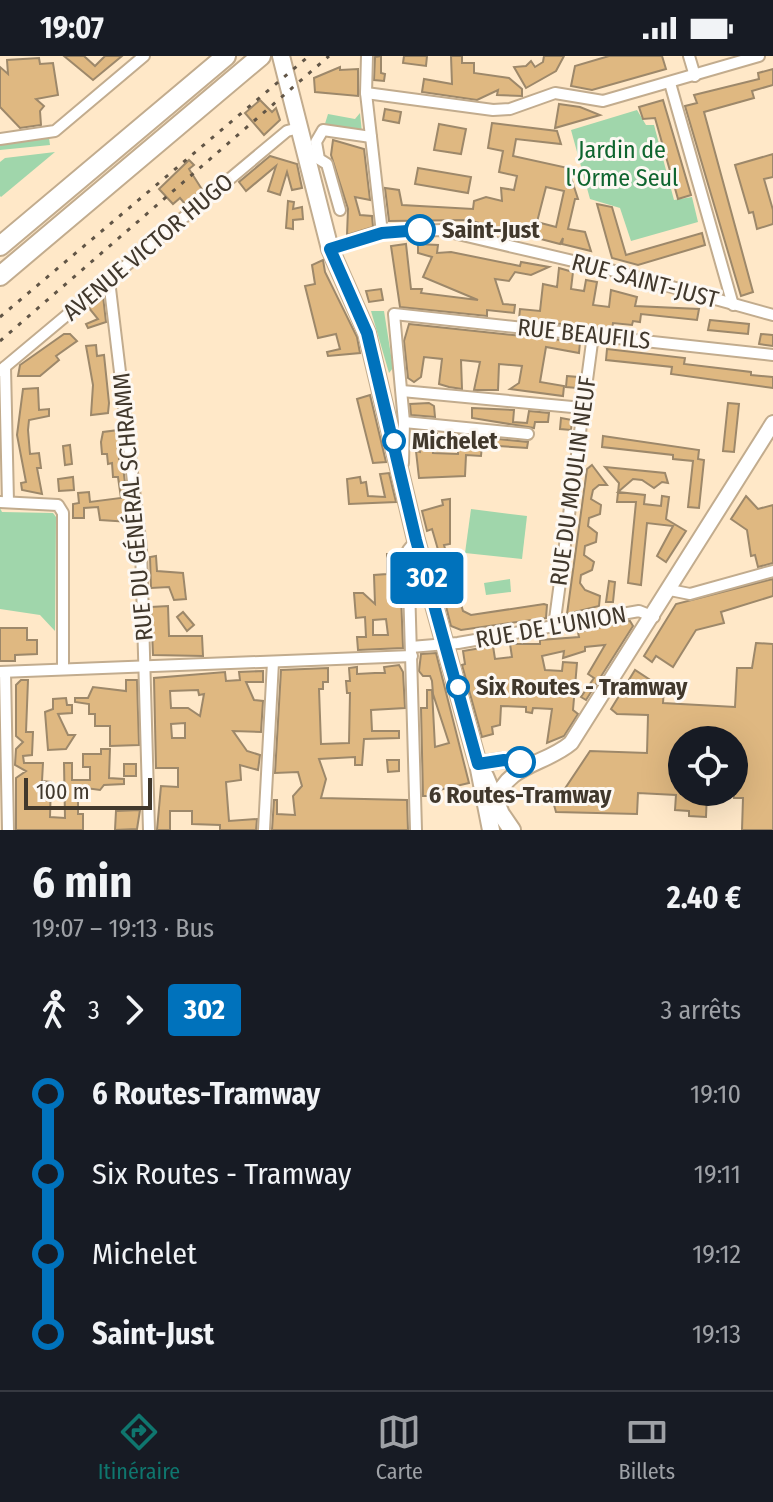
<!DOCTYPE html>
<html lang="fr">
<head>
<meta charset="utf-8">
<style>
  body { margin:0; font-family:"Fira Sans Condensed",sans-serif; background:#20242c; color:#f1f3f6; height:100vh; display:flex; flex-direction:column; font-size:30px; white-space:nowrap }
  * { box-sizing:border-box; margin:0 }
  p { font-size:26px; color:#9ea1a6 }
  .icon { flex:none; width:44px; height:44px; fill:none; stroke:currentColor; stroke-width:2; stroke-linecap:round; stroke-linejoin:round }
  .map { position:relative; height:774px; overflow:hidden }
  .details { display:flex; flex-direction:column; background:#171b24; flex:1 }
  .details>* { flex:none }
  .badge { padding:0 16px; border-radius:6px; font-size:28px; line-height:52px }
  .buttons { position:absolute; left:668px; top:670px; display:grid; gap:16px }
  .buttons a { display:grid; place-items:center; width:80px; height:80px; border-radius:50%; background:#171b24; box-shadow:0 8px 32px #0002; font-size:40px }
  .scale { position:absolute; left:24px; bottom:20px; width:128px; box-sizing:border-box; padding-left:8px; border:4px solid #41382c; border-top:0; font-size:22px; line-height:28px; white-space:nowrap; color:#41382c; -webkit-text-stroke:6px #fdf8f2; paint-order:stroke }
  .map>.badge { position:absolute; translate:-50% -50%; box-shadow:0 0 0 4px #fff }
  .legs { display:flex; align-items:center; gap:12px; height:88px; padding:0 32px; font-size:26px }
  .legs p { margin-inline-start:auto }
  .headline { display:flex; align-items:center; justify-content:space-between; height:136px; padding:0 32px }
  h1 { font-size:44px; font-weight:700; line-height:60px }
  ul { padding:0 32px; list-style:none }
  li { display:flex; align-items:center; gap:28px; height:80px; font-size:30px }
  li i { display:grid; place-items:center; width:12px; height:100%; margin:0 10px; background:currentColor }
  li i::after { content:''; width:20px; height:20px; margin:-10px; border:6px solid; border-radius:50%; background:#171b24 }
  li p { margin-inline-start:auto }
  li:first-child i { background:linear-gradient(#0000 50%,currentColor 0) }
  li:last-child i { background:linear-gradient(currentColor 50%,#0000 0) }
  .status { display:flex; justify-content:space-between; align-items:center; height:56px; padding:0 40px; background:#171b24; direction:ltr }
  .status svg { height:22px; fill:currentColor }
  .menu { display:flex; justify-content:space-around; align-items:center; height:112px; border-top:2px solid #363941; background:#171b24; font-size:22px; color:#9ea1a6 }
  .menu a { display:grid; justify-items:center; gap:4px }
  .menu .selected { color:#0f766e }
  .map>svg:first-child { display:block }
  .green { fill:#a0d6ab }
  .building { fill:#dfb881; stroke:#9d886a; stroke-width:2; fill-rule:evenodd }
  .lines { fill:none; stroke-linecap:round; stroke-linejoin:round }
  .street-casing { stroke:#c2ac8e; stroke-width:14 }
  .secondary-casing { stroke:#c2ac8e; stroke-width:18 }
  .primary-casing { stroke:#c2ac8e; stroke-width:20 }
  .highway-casing { stroke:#c2ac8e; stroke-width:22 }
  .street { stroke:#fff; stroke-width:10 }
  .secondary { stroke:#fff; stroke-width:14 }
  .primary { stroke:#fff; stroke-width:16 }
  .highway { stroke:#fff; stroke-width:18 }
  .rail { stroke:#615546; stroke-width:3; stroke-dasharray:4 8; stroke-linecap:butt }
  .line-1-casing { stroke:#fff; stroke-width:18 }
  .line-1 { stroke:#0072bc; stroke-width:12 }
  .stop-1-dot { fill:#fff; stroke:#0072bc; stroke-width:4 }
  .labels { text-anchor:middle; stroke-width:6; stroke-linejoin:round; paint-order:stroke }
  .park-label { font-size:24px; fill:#0f652f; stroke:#fdf8f2 }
  .stop-label { font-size:24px; font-weight:bold; fill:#41382c; stroke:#fdf8f2; text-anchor:start }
  .street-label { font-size:24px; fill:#41382c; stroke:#fdf8f2 }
</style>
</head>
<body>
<div class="status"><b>19:07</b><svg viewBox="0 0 49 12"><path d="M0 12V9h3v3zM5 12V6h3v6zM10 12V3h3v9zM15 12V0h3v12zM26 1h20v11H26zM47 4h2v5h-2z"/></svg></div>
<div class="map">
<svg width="773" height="774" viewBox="0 0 773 774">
  <rect width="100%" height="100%" fill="#ffe8c8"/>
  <g class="green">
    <polygon points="637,54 646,69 654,69 674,144 692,141 698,166 631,185 620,152 590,143 571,74"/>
    <polygon points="360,57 362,77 324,71 328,58 355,63"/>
    <polygon points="49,82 50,89 0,94 0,87"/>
    <polygon points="55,96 1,141 0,140 0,106 5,102"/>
    <polygon points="371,255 384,255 393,312 389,317"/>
    <polygon points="0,452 2,456 53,457 56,461 55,575 40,559 0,553"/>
    <polygon points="471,453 527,460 522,503 465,497"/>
    <polygon points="510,523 511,536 486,539 484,527"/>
  </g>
  <g class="building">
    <polygon points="64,0 84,0 95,10 105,0 122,0 93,24"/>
    <polygon points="381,0 381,17 385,18 384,25 374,24 375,1"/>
    <polygon points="404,0 427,0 426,10 403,7"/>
    <polygon points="451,0 462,0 462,7 474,7 474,17 509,22 522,33 522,40 497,39 498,34 477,44 422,36 424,23 452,28"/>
    <polygon points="544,0 564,0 556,15 526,32 514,11 526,10 531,5 535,11 543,6"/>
    <polygon points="609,0 662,0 666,13 592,34 571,30 575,10"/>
    <polygon points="39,2 40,8 53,7 58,39 36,43 44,50 40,55 41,69 20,72 0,51 0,11 8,18 7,4"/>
    <polygon points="340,11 340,14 358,13 358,40 315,36 314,22"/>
    <polygon points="773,13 773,29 752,35 754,42 704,56 753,236 741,240 685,50 697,47 694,39 759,23 758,17"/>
    <polygon points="260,44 272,56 276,52 280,64 264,79 245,57"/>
    <polygon points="663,44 691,139 678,143 655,62 643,63 639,51"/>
    <polygon points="559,48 580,51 600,59 555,72"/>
    <polygon points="385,53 401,56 399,67 383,64"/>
    <path d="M492 67 557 75 561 88 516 83 513 100 568 112 578 143H575L568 173 585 176 591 195 562 188 563 182 560 188 468 164 389 165 385 132 399 134 402 149 473 153 474 145 486 141 502 145 501 132 514 134 517 120 499 116 503 95 488 92ZM546 131 564 135 556 171 537 166Z"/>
    <polygon points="439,68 466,73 461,98 434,94"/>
    <polygon points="333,84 364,93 370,144 355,141 360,159 372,160 373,171 347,179 348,153 331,99"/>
    <polygon points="773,98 773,121 764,123 773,154 773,168 757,173 753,156 749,157 735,109"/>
    <polygon points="270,100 297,108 302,132 292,134 287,116 280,139 268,135 276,110 246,135 239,126"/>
    <polygon points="189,104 194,109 189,113 203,135 186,149 180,142 173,148 159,133"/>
    <polygon points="418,112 471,121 468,137 415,128"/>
    <polygon points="288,145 294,146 293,153 302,151 303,163 293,164 293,173 286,172"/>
    <polygon points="597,148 612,151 626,199 702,177 705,189 638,209 612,202"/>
    <polygon points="406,188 411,233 422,233 421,237 478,244 423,221 432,201 418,197 418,188 438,189 437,197 451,196 520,210 521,206 549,211 531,219 515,216 509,225 495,223 503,248 515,249 514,257 487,254 487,260 400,251 391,190"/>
    <polygon points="323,204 325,216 357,281 360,297 328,300 327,296 340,293 336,278 318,282 305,230 315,228 312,209"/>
    <polygon points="559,212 573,216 571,233 584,235 586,224 597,226 593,249 609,251 611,234 637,241 635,250 699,253 697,264 641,258 640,266 633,265 632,269 613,267 612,274 519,263 520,253 540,255 543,228 557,231"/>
    <polygon points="381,233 383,244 369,246 366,235"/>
    <polygon points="103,240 106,266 88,272 86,268 98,263 89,252"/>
    <polygon points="710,264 749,268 748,278 708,274"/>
    <polygon points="409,268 580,286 579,297 546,291 540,326 564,330 563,340 510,333 519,327 522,310 499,308 498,334 474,334 480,306 461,304 462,333 449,331 439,328 442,303 424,301 421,321 414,326 408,322 404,285"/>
    <polygon points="64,278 70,278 77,285 56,300 59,304 40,320 18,320 20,309"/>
    <polygon points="761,278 773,279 773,290 759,288"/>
    <polygon points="96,289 97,300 104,299 109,347 108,357 91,359 93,329 86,290"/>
    <polygon points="607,293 685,302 684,308 751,316 751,319 773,321 773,332 671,318 672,311 606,304"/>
    <polygon points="567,320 578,321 577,332 566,331"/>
    <polygon points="38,332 39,354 49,353 49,360 29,364 28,374 30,398 39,397 41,412 37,412 42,438 22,434 21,427 26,426 17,379 23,333"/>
    <polygon points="370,339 386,406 373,407 357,343"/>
    <polygon points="429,347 434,350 435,361 411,359 410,348"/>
    <polygon points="728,347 739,348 734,396 723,395"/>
    <polygon points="472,352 514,354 513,366 527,367 529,355 549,357 548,366 535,366 534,372 472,362"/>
    <polygon points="561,362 572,364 571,374 560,373"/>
    <polygon points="119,374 119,403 122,403 130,466 100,464 98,451 84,452 84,462 73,462 73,448 79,447 78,437 89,436 90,446 121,442 118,421 113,421 112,407 108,408 107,398 102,398 101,386 103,376"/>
    <polygon points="423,376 438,377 434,377 433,397 458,398 459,379 528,386 527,392 482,389 481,400 466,399 465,420 419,422 416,395 420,396"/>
    <polygon points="603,380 699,394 698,403 704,404 699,452 688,451 693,405 673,403 673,399 602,391"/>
    <polygon points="70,389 72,408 65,409 63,390"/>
    <polygon points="592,409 607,429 599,429 593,434 591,443 601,449 600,458 589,462 588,470 597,477 596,486 585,490 584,499 594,506 592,514 581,519 580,527 585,534 600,540 599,550 567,558 587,413"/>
    <polygon points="605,411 665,417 668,427 662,426 654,432 642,424 633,423 618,436 645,439 644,448 661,450 662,440 669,441 666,463 686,475 666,506 657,500 673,470 647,467 641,529 628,527 636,446 617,446 619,427"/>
    <polygon points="389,417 396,446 349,448 347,423 360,421 361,427 366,426 368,440 385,441 380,418"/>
    <polygon points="73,421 74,434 59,435 58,423"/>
    <polygon points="746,440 758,453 773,449 773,507 758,511 755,499 751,500 747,474 731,463"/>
    <polygon points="450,443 450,488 444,489 463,555 471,559 544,548 547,549 546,562 461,574 451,570 433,499 439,497 432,473 427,475 422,455 443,449 442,444"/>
    <path d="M387 498H400L401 521H395L396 539H401L403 592 358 594 357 581H366L365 561 356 562 354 537H363L375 548 374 519 387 518ZM386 563 388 579H373V564Z"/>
    <polygon points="156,500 157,515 183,517 186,543 174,544 169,531 151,532 150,501"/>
    <polygon points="773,523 773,540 721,556 724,567 696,574 673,611 656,600 652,606 644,600 676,548"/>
    <polygon points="609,525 615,526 613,546 606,546"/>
    <polygon points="168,550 169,580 202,580 203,600 153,599 151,551"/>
    <polygon points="183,556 194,569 187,575 177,561"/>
    <polygon points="630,565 633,570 586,644 581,641 594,622 588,618 605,589 585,591 585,595 563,602 564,595 542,600 545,614 562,615 563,606 577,607 573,654 578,658 564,680 547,687 552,653 533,652 532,657 526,656 526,651 501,650 500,669 492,671 493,678 482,681 462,609 465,608 463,595 493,590 495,603 512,601 510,588 540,588 540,584 579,581 578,576"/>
    <polygon points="0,572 27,572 27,584 37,584 37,598 15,599 15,605 0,605"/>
    <polygon points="756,587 773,588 773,774 742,774 743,742 734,742 734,684 682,684 682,736 707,736 706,761 689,760 689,755 675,754 676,739 638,737 637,758 556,756 554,749 590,695 647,697 648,659 617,658 611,653 635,614 664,633 663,647 735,651 737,612 752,612"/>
    <polygon points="436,597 469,727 435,735 436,740 423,740 421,652 427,652 427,634 432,634 435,691 449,687 433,638 432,625 430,620 423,620 419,615 421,598"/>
    <polygon points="399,609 403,616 405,652 371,654 372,675 399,675 399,682 364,683 362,709 355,709 355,701 319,703 326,723 321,742 407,744 408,774 272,774 274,744 277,744 277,758 295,759 293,740 302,730 298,716 275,717 281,614 328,612 328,626 323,626 323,633 319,633 321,688 349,687 350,637 347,637 346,625 350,625 349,612 357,611 357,618 375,617 385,617 384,611"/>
    <path d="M263 615V626H246L254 644 263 645 261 676 233 675 247 695 260 699 258 714 240 709 241 724 226 726 229 765 257 763 256 774H220V769L192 768V755H170V774H157L161 730 178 731V712H156L154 622 225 616 226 625 240 624 239 616ZM198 634 199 639 204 638 200 660 188 652H171L170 635ZM185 667V682H172L171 668Z"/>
    <polygon points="21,624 28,624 26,676 33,676 32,699 23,700 24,707 43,707 42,725 51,726 50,761 65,762 64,707 72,707 72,724 90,724 90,711 83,711 83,698 101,698 101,693 110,693 109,722 124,723 124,728 104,729 100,734 78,731 78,758 83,758 83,774 16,774 16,722 26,715 15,709 16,693 23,686 16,680 16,629"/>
    <polygon points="126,624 137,624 139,689 110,690 110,670 95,670 95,658 89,658 89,648 75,646 75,642 88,642 93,631 126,635"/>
    <polygon points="66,642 67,649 72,649 72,657 58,658 68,679 75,679 66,693 48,694 45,656 53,653 53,643"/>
    <polygon points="387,704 399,704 399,715 388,716"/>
    <rect x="124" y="708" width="12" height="12"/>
    <polygon points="140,754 137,773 115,774 116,755"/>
  </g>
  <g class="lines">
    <g class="street-casing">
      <g id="street">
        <polyline points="367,0 366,37 382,177"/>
        <polyline points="689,0 695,20"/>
        <polyline points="670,27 733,249"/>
        <polyline points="366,37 493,54 510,53 555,37 603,45 759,0"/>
        <polyline points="0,83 55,75 144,0"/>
        <polyline points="340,154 327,108 319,103 316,86 323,74 371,81"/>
        <polyline points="330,193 382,177 441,174 607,213 773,259"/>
        <polyline points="109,224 141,492 149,774"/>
        <polyline points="5,311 8,446"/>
        <polyline points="0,315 287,75 299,72"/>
        <polyline points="402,335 583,352"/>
        <polyline points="404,366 528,378"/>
        <polyline points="403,407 404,366 394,258 773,299"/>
        <polyline points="0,446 58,449 63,457 63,612"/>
        <polyline points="416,484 408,494 416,774"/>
        <polyline points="670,534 690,538 773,515"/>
        <polyline points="554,571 593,279"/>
        <polyline points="411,591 458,587 639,555 654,561"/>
        <polyline points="0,616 412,600"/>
        <polyline points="5,616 8,774"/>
        <polyline points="264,774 273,606"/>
      </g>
    </g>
    <g class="secondary-casing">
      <g id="secondary">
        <polyline points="478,708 504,704 531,708"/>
        <path d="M496 745C507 708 545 709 571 687L773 367"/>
      </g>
    </g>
    <g class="primary-casing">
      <g id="primary">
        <polyline points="281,0 330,193 367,277 416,484 478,708 491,774"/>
        <polyline points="485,720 501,758 512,774"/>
      </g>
    </g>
    <g class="highway-casing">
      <g id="highway">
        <polyline points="0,190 226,0"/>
        <polyline points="0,220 261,0"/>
      </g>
    </g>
    <use href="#street" class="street"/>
    <use href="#secondary" class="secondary"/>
    <use href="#primary" class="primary"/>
    <use href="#highway" class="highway"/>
    <g class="rail">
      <polyline points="0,261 309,0"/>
      <polyline points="0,285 329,0"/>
    </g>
  </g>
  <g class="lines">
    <g class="line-1-casing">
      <polyline id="line-1" points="420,174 382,177 330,193 367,277 416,484 478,708 504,704 520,706"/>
    </g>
    <use href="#line-1" class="line-1"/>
  </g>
  <g class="stop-1-dot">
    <circle cx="420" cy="174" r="14"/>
    <circle cx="394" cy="385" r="10"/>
    <circle cx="458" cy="631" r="10"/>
    <circle cx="520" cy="706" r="14"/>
  </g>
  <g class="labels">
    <g class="park-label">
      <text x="622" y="102">Jardin de<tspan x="622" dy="28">l'Orme Seul</tspan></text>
    </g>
    <g class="stop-label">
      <text x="442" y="182">Saint-Just</text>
      <text x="412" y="393">Michelet</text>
      <text x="476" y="639">Six Routes - Tramway</text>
      <text x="520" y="747" text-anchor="middle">6 Routes-Tramway</text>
    </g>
    <g class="street-label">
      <text transform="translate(148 191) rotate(-40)" y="8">AVENUE VICTOR HUGO</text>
      <text transform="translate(645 225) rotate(15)" y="8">RUE SAINT-JUST</text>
      <text transform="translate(584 278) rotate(6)" y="8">RUE BEAUFILS</text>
      <text transform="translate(573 425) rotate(-82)" y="8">RUE DU MOULIN NEUF</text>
      <text transform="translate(133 451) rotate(-95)" y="8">RUE DU GÉNÉRAL SCHRAMM</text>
      <text transform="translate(551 571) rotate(-10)" y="8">RUE DE L'UNION</text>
    </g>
  </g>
</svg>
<div class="buttons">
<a><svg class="icon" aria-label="locate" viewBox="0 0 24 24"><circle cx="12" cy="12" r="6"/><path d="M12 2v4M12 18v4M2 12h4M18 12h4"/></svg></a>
</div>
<div class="scale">100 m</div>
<b class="badge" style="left:427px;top:522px;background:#0072bc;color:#fff">302</b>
</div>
<section class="details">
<div class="headline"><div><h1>6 min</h1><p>19:07 – 19:13 · Bus</p></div><b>2.40 €</b></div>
<div class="legs"><svg class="icon" aria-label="walk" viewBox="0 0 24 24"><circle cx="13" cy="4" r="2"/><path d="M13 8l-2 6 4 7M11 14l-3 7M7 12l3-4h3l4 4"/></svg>3<svg class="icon" aria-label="forward" viewBox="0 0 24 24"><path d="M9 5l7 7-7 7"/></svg><b class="badge" style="background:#0072bc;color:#fff">302</b><p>3 arrêts</p></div>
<ul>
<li><i style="color:#0072bc"></i><b>6 Routes-Tramway</b><p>19:10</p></li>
<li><i style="color:#0072bc"></i><span>Six Routes - Tramway</span><p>19:11</p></li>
<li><i style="color:#0072bc"></i><span>Michelet</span><p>19:12</p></li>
<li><i style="color:#0072bc"></i><b>Saint-Just</b><p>19:13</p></li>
</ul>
</section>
<nav class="menu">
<a class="selected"><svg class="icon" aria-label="directions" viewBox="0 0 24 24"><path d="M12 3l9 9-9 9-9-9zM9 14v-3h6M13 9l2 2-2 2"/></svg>Itinéraire</a>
<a><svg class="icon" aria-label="map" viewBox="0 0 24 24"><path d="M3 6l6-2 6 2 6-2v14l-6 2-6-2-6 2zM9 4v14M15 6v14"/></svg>Carte</a>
<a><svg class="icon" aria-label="tickets" viewBox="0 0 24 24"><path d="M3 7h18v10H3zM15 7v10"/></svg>Billets</a>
</nav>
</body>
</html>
